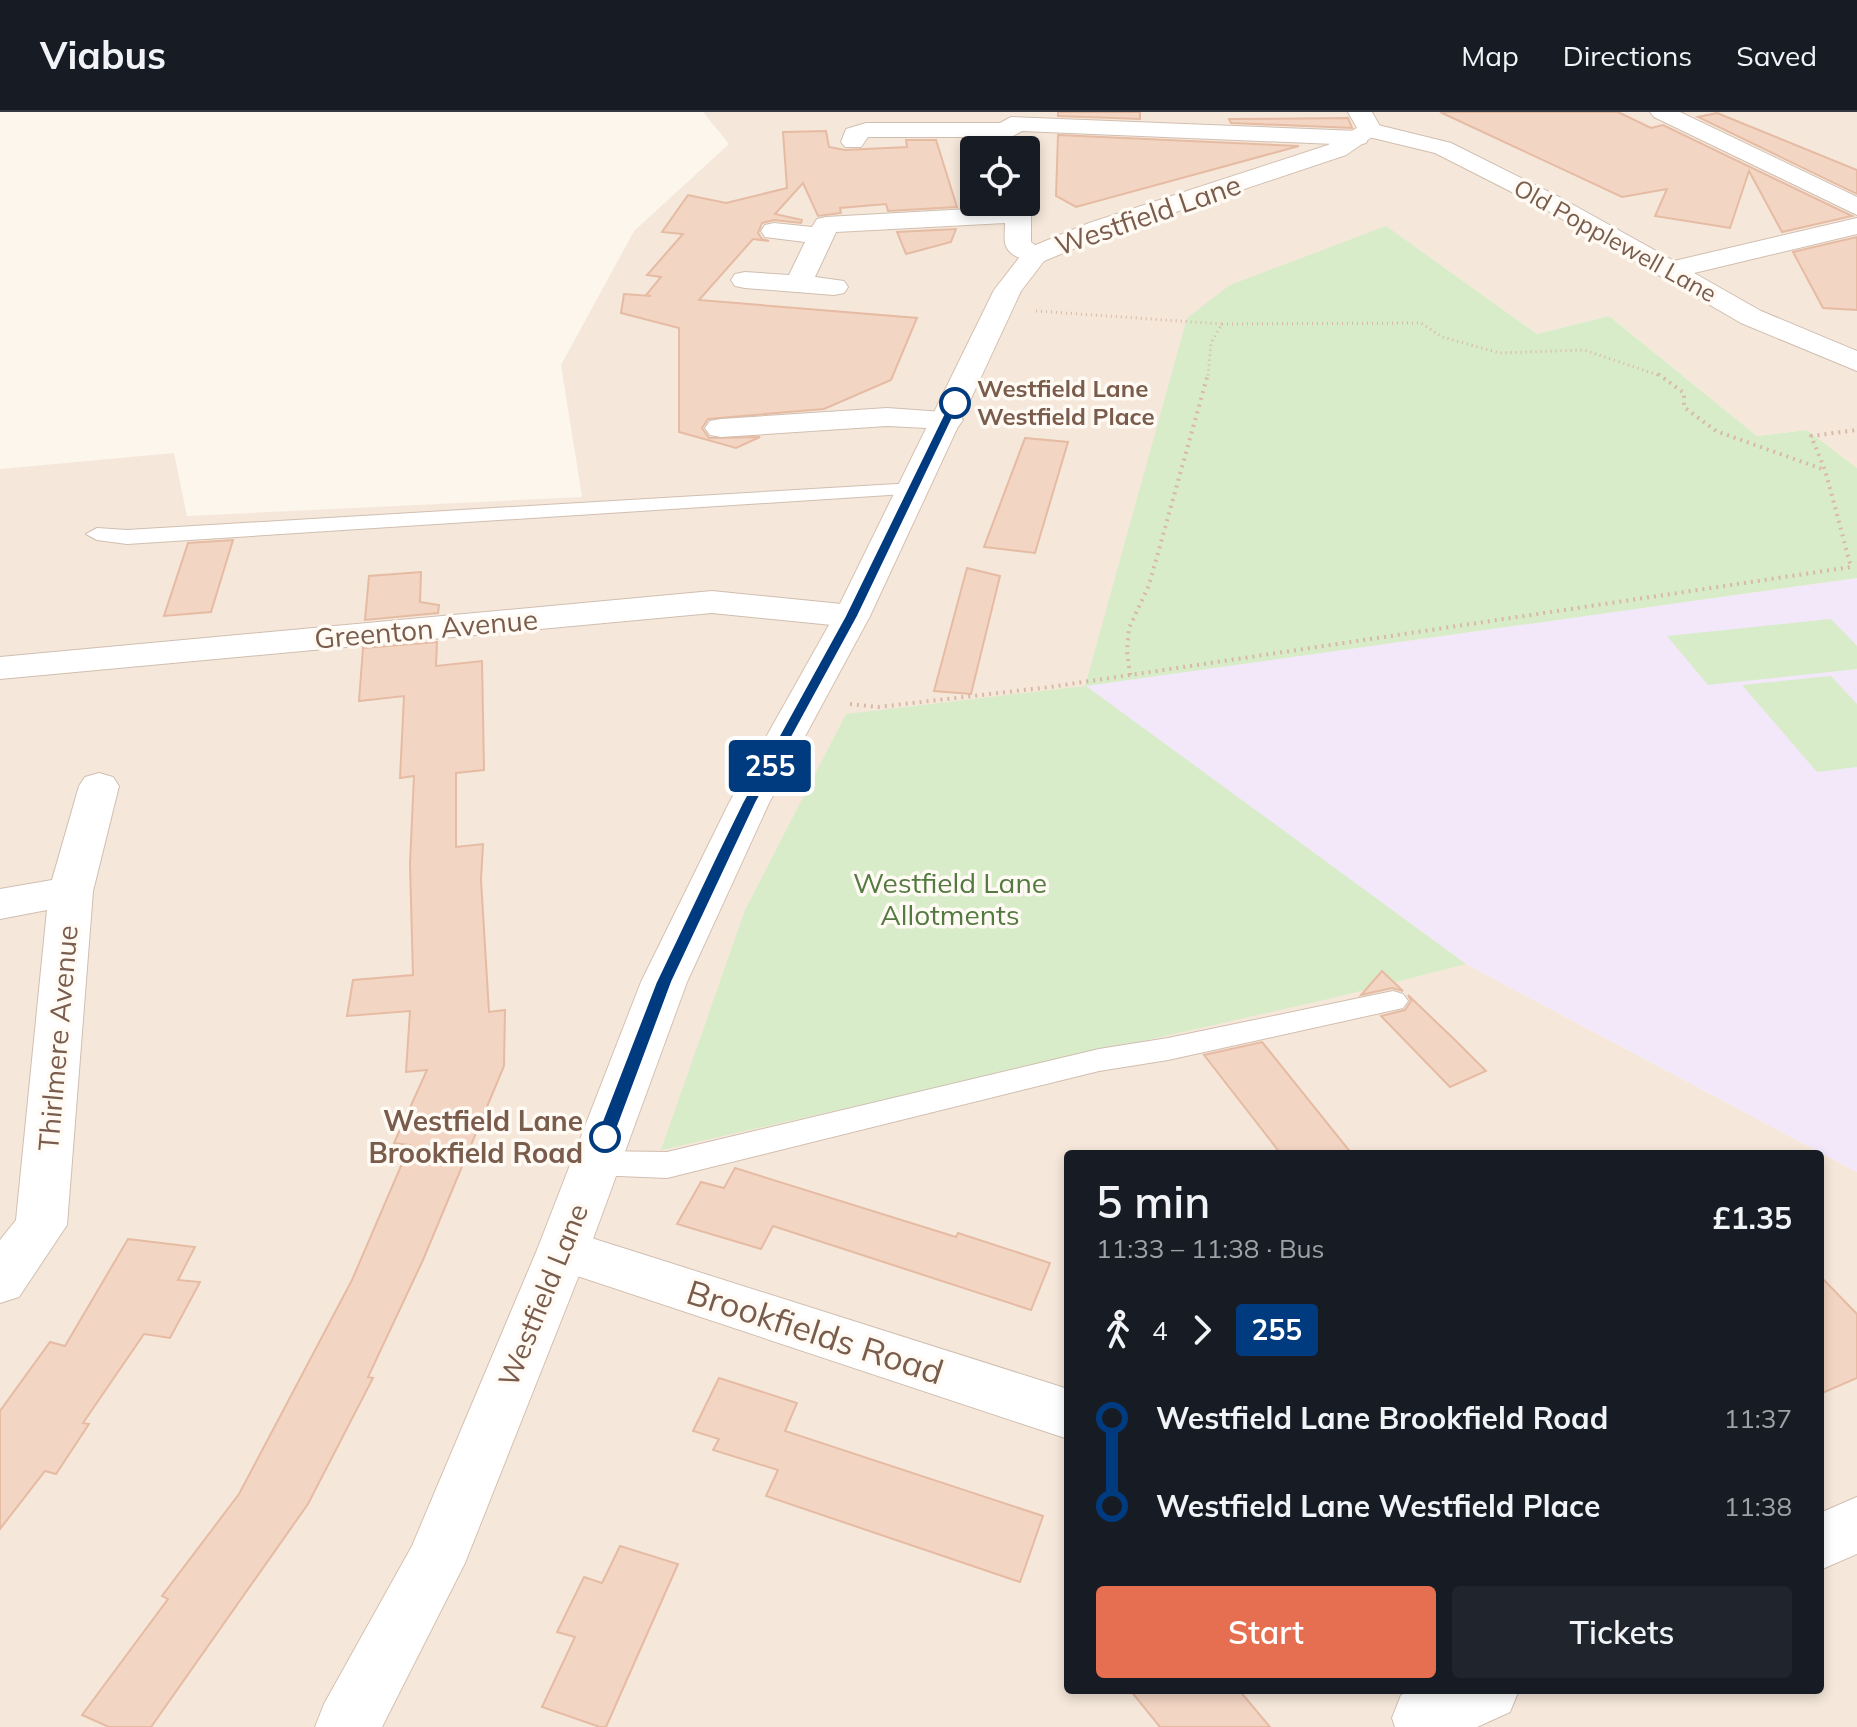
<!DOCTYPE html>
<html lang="en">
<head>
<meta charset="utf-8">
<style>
  body { margin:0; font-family:Mulish,sans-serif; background:#20242c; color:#f1f3f6; height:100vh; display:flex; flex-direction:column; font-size:30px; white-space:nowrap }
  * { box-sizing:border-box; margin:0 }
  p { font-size:26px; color:#9ea1a6 }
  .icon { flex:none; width:44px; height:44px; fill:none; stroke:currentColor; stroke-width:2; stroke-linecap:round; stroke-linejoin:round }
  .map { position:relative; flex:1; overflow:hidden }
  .drawer { position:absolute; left:1064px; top:1038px; width:760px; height:544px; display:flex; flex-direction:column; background:#171b24; border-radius:8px; box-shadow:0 4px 12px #0003 }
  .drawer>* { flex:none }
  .badge { padding:0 16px; border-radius:6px; font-size:28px; line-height:52px }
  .tools { position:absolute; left:960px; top:24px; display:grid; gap:16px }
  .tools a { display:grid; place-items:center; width:80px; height:80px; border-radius:8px; background:#171b24; box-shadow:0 4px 12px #0003; font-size:40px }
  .map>.badge { position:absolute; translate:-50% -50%; box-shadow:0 0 0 4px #fff }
  .legs { display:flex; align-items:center; gap:12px; height:88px; padding:0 32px; font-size:26px }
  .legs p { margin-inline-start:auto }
  .headline { display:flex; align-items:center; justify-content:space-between; height:136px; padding:0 32px }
  h1 { font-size:44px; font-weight:600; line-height:60px }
  .action { display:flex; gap:16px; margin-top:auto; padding:16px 32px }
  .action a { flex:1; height:92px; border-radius:8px; background:#e76f51; color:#fff; font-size:32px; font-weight:600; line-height:92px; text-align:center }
  .action a+a { background:#20242c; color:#f1f3f6 }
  ul { padding:0 32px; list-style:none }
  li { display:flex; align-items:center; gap:28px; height:88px; font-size:30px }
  li i { display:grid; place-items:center; width:12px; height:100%; margin:0 10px; background:currentColor }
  li i::after { content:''; width:20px; height:20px; margin:-10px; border:6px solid; border-radius:50%; background:#171b24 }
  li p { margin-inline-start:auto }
  li:first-child i { background:linear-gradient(#0000 50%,currentColor 0) }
  li:last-child i { background:linear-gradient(currentColor 50%,#0000 0) }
  header { display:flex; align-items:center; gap:48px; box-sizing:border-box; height:112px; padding:0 40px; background:#171b24; border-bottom:2px solid #363941 }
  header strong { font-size:38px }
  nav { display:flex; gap:44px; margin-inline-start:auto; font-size:28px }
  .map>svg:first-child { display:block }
  .residential { fill:#f5e8da; fill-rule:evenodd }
  .education { fill:#f3e8fa }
  .green { fill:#d8ecc9 }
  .building { fill:#f3d5c3; stroke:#e6bba3; stroke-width:2 }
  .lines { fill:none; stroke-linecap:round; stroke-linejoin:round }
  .service-casing { stroke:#d1beb0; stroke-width:2 }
  .minor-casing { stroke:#d1beb0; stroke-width:2 }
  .secondary-casing { stroke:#d6c0b0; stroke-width:2 }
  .path-far1 { stroke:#d9b8a5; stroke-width:3; stroke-dasharray:1 4; stroke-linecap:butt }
  .path { stroke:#d9b8a5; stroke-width:4; stroke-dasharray:2 5; stroke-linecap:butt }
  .service { fill:#fff; fill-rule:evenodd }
  .minor { fill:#fff; fill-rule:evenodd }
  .secondary { fill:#fff; fill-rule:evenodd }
  .line-1 { fill:#003b80; stroke:#fff; stroke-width:2 }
  .stop-1-dot { fill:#fff; stroke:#003b80; stroke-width:4 }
  .labels { text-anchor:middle; stroke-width:7; stroke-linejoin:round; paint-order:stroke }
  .far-street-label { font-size:24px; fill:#7a5c4d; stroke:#fffaf3 }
  .far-stop-label { font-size:24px; font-weight:bold; fill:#7a5c4d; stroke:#fffaf3; text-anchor:start }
  .street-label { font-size:28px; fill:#7a5c4d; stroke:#fffaf3 }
  .park-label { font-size:28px; fill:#537a41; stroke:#fffaf3 }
  .stop-label { font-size:28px; font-weight:bold; fill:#7a5c4d; stroke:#fffaf3; text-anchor:end }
  .near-street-label { font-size:34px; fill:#7a5c4d; stroke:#fffaf3 }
</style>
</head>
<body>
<header>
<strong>Viabus</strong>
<nav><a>Map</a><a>Directions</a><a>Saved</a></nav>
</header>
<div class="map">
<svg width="1857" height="1615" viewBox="0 0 1857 1615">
  <rect width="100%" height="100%" fill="#fdf6ec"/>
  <path class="residential" d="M703 0H1857V356L1807 318 1757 324 1609 204 1537 222 1386 115 1085 574 1466 852 1857 1060V1615H0V357L174 341 187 404 582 385 561 253 634 119 729 32ZM974 38H1026V90H974ZM1068 1042H1820V1578H1068Z"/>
  <polygon class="education" points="1857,466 1857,1060 1466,852 1085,574"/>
  <g class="green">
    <polygon points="1386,114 1537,222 1609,204 1757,324 1807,318 1857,356 1857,466 1086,574 1466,852 1333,886 661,1038 745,798 846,602 1085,574 1187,206 1230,173"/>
    <polygon points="1831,507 1857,534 1857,557 1708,573 1667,524"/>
    <polygon points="1831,564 1857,592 1857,655 1817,660 1742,573"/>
  </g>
  <g class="building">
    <polygon points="1058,0 1140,0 1140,7 1058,4"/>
    <polygon points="1440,0 1618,0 1651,16 1663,13 1852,104 1782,120 1749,59 1730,116 1655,104 1667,77 1622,85"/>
    <polygon points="1717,1 1857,58 1857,82 1698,5"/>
    <polygon points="1348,6 1352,16 1231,11 1229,7"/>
    <polygon points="826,19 829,35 845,38 907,35 906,28 936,28 957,95 888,99 886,92 840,96 841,101 818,104 803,71 775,102 802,108 801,111 774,108 762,111 758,121 762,127 769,129 753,127 699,188 917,206 891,268 824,297 708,307 702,316 709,326 760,325 736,336 679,320 679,216 621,201 624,182 651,184 646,183 661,165 647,163 683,122 662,120 688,83 726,91 787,76 783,20"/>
    <polygon points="1058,23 1299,34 1076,95 1056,84"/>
    <polygon points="956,117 951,130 906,142 897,120"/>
    <polygon points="1857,125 1857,198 1823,196 1793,140"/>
    <polygon points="1025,326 1068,330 1035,441 984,435"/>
    <polygon points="233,428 211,500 164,504 188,431"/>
    <polygon points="967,456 1000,464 971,582 934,579"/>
    <polygon points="421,460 420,490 439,493 438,501 365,508 369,464"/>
    <polygon points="437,530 436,554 482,549 484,658 456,661 456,735 483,732 481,768 489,900 505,898 504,954 423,1148 368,1265 373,1266 308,1392 151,1615 109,1615 82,1603 168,1487 162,1484 239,1382 352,1168 410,1033 394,1031 427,958 406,960 410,899 347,904 353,868 413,863 410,752 414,664 400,666 404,584 359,589 363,536"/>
    <polygon points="1382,859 1403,879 1392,876 1361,883"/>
    <polygon points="1408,883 1456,929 1486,959 1450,975 1381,904 1405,898 1411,889"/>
    <polygon points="1262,930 1352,1042 1281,1042 1204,943"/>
    <polygon points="735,1056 956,1125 958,1121 1050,1151 1031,1198 773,1114 761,1137 677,1112 701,1070 724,1076"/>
    <polygon points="128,1127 195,1135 178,1168 200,1170 170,1226 144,1222 83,1311 89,1312 56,1362 45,1359 0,1417 0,1299 50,1230 65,1234"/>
    <polygon points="1820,1164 1857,1202 1857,1266 1820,1282"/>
    <polygon points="719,1266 797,1291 785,1319 1043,1404 1020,1470 766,1384 778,1358 713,1338 719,1327 693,1319"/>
    <polygon points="620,1434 678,1452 606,1615 600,1615 542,1595 575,1525 557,1520 584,1465 602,1471"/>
    <polygon points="1130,1578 1239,1578 1270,1615 1160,1615"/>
  </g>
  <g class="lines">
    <g class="service-casing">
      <g id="service">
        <polygon points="913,371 920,373 923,377 920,381 127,432 97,428 86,422 97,416 127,418"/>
        <polygon points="1393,879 1403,882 1408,889 1403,896 1168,948 1099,959 667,1066 595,1063 584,1060 579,1051 584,1042 595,1039 667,1040 1099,937 1168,926"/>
      </g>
    </g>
    <g class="minor-casing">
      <g id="minor">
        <polygon points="1650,0 1680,0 1857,85 1857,103 1654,5"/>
        <polygon points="1011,5 1359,19 1362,13 1370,11 1451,31 1561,86 1674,149 1857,106 1857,122 1694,161 1761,199 1857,239 1857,259 1741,211 1543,96 1435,41 1369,25 1366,31 1358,33 1022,19 1011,25 868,25 861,35 845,35 841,30 846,17 866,11 1000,11"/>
        <path d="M1026 84 1031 90V130L1048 143 1044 149C1032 152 1008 146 1005 131 1004 125 1005 117 1005 111L836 120 815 165 844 169 848 175 844 181 834 183 745 176 735 174 731 168 735 162 745 160 789 163 805 130 765 125 761 119 765 113 774 111 812 115 817 107 826 105 1005 95V90H1026Z"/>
        <polygon points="887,296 958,301 963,308 958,315 947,317 887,314 721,325 710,323 705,316 710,309 721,307"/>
        <polygon points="712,479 852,493 865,496 870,504 865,512 852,515 712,501 0,567 0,545"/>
        <polygon points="99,661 113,665 119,674 93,779 67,1113 19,1185 0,1191 0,1128 16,1108 47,798 0,807 0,777 52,768 79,674 85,665"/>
        <polygon points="563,1117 1068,1277 1068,1327 544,1153 537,1138 544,1123"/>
        <polygon points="1857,1385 1857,1442 1820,1458 1820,1401"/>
        <polygon points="1413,1578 1519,1578 1510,1600 1477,1615 1395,1615 1392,1606 1401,1583"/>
      </g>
    </g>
    <g class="secondary-casing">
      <polygon id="secondary" points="1348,0 1372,0 1382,18 1346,43 1107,123 1044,149 1021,179 870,504 769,691 687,870 589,1138 465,1451 382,1615 315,1615 324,1592 412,1434 537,1138 641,870 729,691 834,504 994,178 1026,137 1089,111 1328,33 1357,16"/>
    </g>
    <g class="path-far1">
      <polyline points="1036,199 1222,212 1211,231 1208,264"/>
      <polyline points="1222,212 1421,211 1442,225 1500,241 1584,238 1661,264"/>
    </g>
    <g class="path">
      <polyline points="1658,262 1684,281 1684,295 1716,319 1825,358"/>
      <polyline points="1130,563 1127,539 1129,516 1149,473 1208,262"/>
      <polyline points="850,592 878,595 1050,575 1851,455 1825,358 1811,324 1857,318"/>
    </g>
    <use href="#service" class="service"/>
    <use href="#minor" class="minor"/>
    <use href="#secondary" class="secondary"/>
  </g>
  <polygon class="line-1" points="955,288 960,291 858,504 756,691 732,742 672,870 614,1025 611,1030 599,1030 596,1025 656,870 717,742 742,691 845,504 949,291"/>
  <g class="stop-1-dot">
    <circle cx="955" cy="291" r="14"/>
    <circle cx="605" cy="1025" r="14"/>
  </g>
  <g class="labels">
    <g class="far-street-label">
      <text transform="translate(1615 129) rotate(29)" y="8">Old Popplewell Lane</text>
    </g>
    <g class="far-stop-label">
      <text x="977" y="285">Westfield Lane<tspan x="977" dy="28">Westfield Place</tspan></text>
    </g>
    <g class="street-label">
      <text transform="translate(1148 103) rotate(-19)" y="10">Westfield Lane</text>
      <text transform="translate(426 517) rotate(-5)" y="10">Greenton Avenue</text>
      <text transform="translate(58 926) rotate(-85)" y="10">Thirlmere Avenue</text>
      <text transform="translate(543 1183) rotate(-68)" y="10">Westfield Lane</text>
    </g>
    <g class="park-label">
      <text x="950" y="781">Westfield Lane<tspan x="950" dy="32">Allotments</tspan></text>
    </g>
    <g class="stop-label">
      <text x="583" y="1019">Westfield Lane<tspan x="583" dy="32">Brookfield Road</tspan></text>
    </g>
    <g class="near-street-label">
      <text transform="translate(815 1220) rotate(18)" y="12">Brookfields Road</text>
    </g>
  </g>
</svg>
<div class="tools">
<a><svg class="icon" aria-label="locate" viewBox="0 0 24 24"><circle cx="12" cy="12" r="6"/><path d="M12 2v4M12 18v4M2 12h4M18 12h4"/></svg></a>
</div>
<b class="badge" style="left:770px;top:654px;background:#003b80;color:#fff">255</b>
<section class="drawer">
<div class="headline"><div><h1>5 min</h1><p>11:33 – 11:38 · Bus</p></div><b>£1.35</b></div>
<div class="legs"><svg class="icon" aria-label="walk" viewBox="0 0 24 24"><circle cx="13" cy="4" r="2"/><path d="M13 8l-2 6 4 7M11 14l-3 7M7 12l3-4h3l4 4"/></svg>4<svg class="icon" aria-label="forward" viewBox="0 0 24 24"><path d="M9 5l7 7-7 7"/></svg><b class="badge" style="background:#003b80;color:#fff">255</b></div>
<ul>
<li><i style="color:#003b80"></i><b>Westfield Lane Brookfield Road</b><p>11:37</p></li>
<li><i style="color:#003b80"></i><b>Westfield Lane Westfield Place</b><p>11:38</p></li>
</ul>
<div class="action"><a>Start</a><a>Tickets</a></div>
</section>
</div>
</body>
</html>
